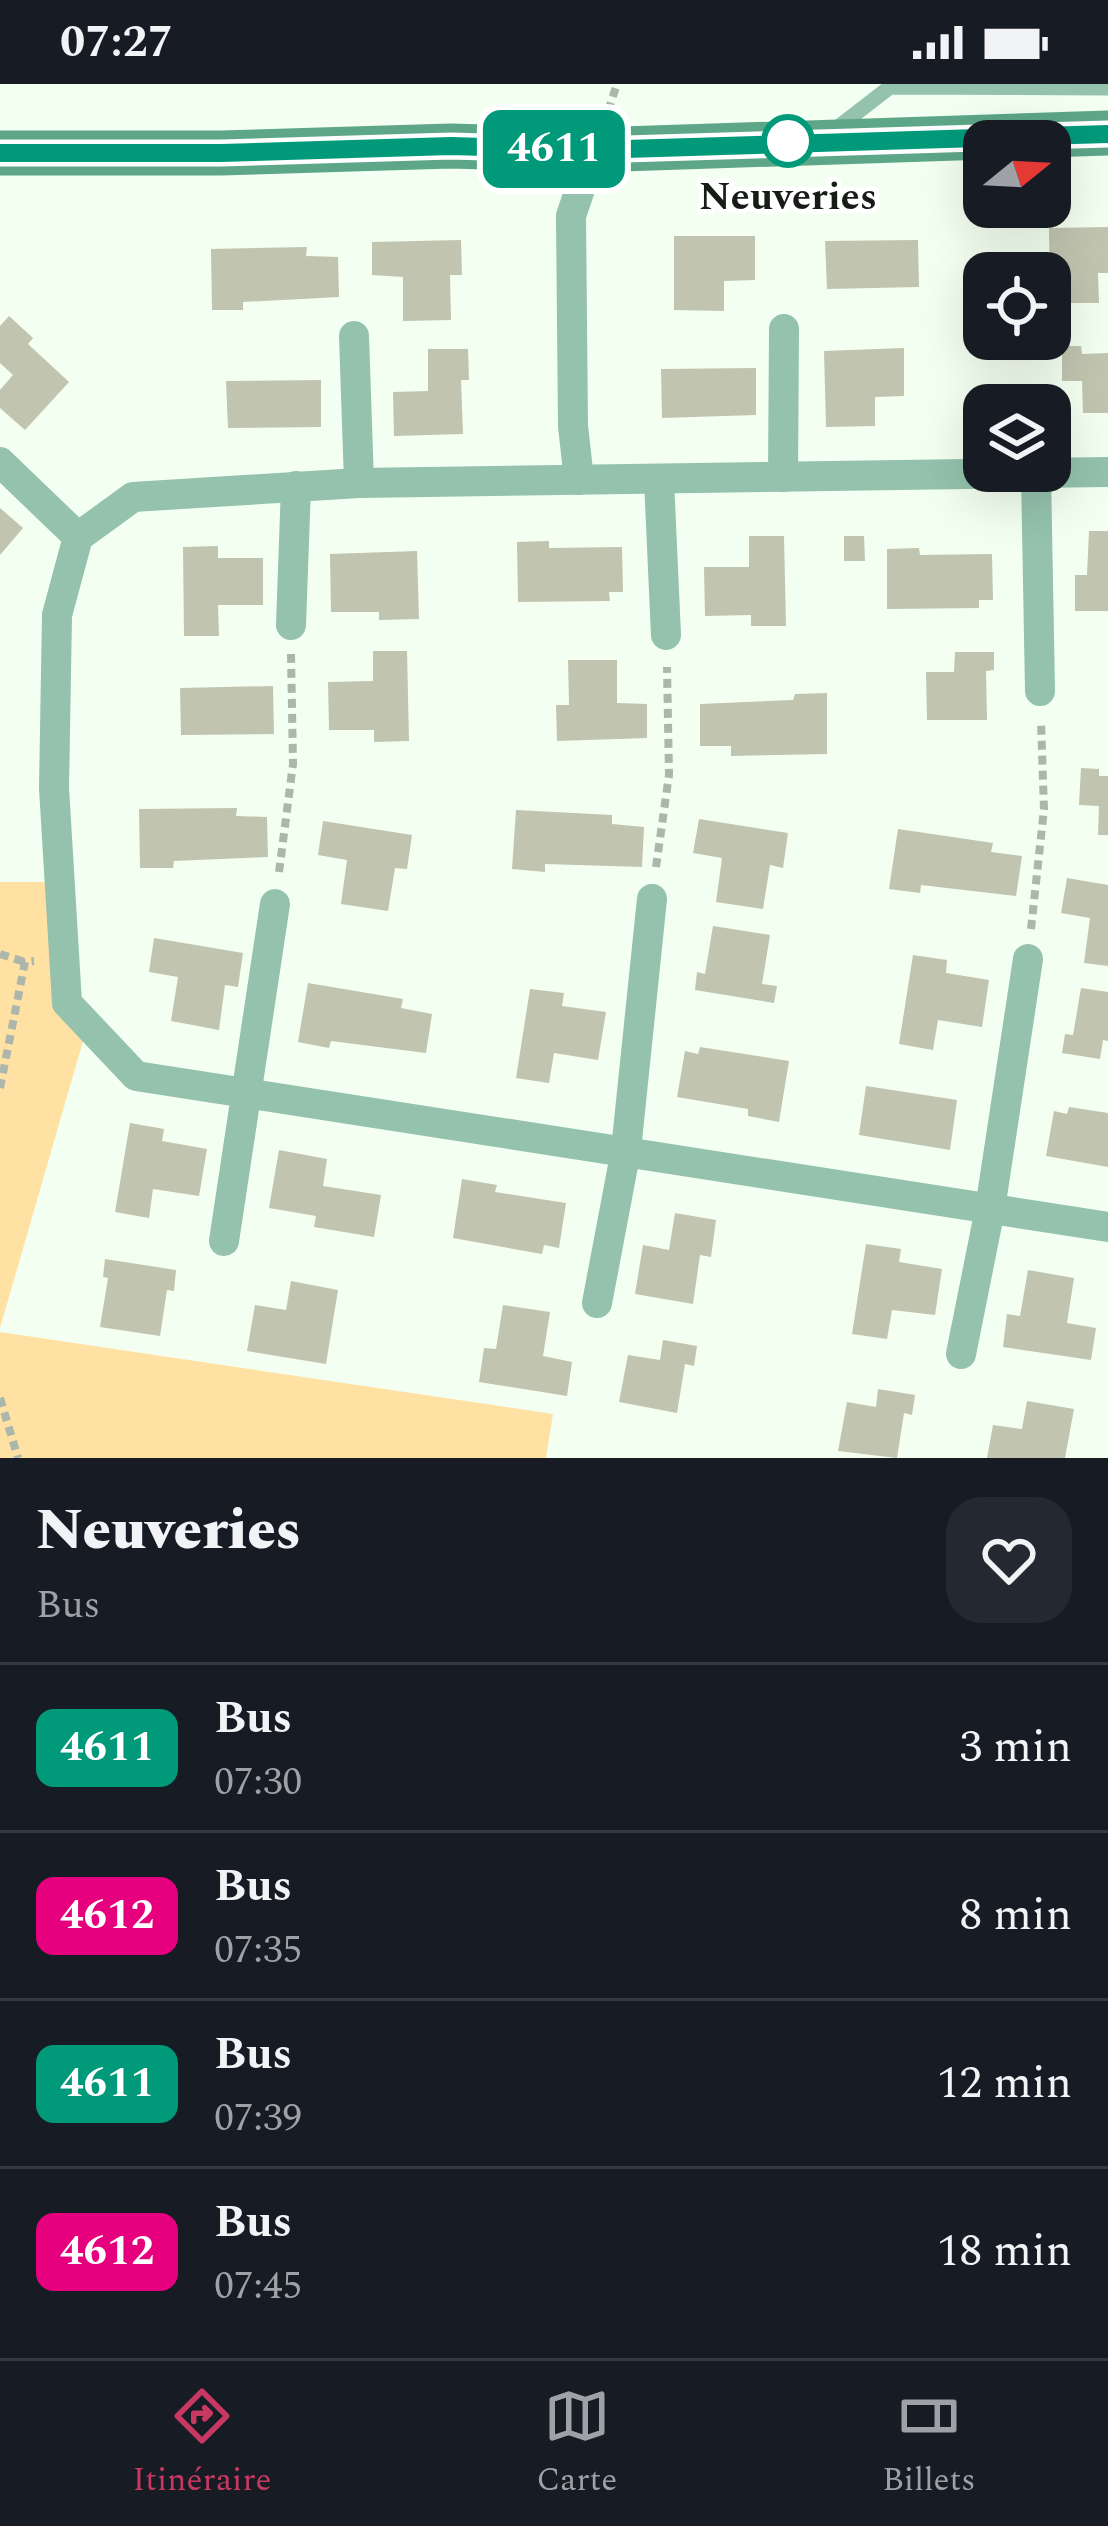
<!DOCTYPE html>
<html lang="fr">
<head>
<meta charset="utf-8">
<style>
  body { margin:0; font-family:Spectral,serif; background:#242831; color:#f1f3f6; height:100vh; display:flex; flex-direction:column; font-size:45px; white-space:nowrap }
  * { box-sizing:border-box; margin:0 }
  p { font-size:39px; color:#9ea1a6 }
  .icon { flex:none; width:66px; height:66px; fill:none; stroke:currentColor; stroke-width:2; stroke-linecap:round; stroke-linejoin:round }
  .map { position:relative; height:1374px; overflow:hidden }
  .details { display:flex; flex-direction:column; background:#171b24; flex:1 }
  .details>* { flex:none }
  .badge { padding:0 24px; border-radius:18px; font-size:42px; line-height:78px }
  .needle { width:78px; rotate:72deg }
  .tools { position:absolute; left:963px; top:36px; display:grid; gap:24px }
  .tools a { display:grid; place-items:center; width:108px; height:108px; border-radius:24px; background:#171b24; box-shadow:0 12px 48px #0002; font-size:60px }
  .map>.badge { position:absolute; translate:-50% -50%; box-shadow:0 0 0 6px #fff }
  .round { display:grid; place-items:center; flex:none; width:126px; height:126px; border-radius:36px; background:#242831 }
  .summary { display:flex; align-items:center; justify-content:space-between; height:204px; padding:0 36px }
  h1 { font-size:57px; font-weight:800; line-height:90px }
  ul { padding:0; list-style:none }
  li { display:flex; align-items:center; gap:36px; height:168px; padding:0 36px; border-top:3px solid #363941 }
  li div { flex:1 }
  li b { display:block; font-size:45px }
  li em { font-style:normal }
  li .badge { min-width:132px; font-weight:700; text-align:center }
  .status { display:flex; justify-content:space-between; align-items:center; height:84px; padding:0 60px; background:#171b24; direction:ltr }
  .status svg { height:33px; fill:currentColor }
  .tab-bar { display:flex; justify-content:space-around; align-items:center; height:168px; border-top:3px solid #363941; background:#171b24; font-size:33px; color:#9ea1a6 }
  .tab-bar a { display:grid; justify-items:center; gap:6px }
  .tab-bar .active { color:#c73962 }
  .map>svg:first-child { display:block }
  .green { fill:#ffe2a3 }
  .building { fill:#c1c4af }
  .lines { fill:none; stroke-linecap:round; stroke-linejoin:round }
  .path { stroke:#acb6aa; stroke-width:8; stroke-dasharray:9 6; stroke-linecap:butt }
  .lane { stroke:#94c2ad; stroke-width:15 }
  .street { stroke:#94c2ad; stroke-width:30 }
  .secondary { stroke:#5da687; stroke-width:45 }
  .line-casing { stroke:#fff; stroke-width:27 }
  .line { stroke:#009a7a; stroke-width:18 }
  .stop-dot { fill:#fff; stroke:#009a7a; stroke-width:6 }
  .labels { text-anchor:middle; stroke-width:10; stroke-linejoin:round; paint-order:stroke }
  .stop-label { font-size:39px; font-weight:bold; fill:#171c16; stroke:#fff }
</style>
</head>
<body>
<div class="status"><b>07:27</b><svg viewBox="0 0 49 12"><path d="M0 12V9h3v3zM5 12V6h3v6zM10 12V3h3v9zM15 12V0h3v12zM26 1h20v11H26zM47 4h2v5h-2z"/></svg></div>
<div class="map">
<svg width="1108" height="1374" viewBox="0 0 1108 1374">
  <rect width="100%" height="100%" fill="#f3fff0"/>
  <g class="green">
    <polygon points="0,798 60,798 67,918 88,940 0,1244"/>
    <polygon points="0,1248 553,1330 546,1374 0,1374"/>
  </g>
  <g class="building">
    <polygon points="1108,143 1108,189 1098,189 1099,219 1050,219 1049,144"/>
    <polygon points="674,152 755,152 755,196 724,197 724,227 674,226"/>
    <polygon points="461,156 462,191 450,191 451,236 403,237 403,193 372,191 372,158"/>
    <polygon points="918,156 919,203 827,205 825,157"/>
    <polygon points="307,163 306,172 338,173 339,213 243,218 243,226 212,226 211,165"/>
    <polygon points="9,232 33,254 28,260 69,298 25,346 0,324 0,306 13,291 0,279 0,242"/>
    <polygon points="1062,262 1081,262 1082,270 1108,269 1108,329 1083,329 1082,297 1062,297"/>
    <polygon points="904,264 904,312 875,313 875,342 826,343 824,267"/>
    <polygon points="428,265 468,265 469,296 461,296 463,350 394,352 393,308 428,307"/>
    <polygon points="756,284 756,331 662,334 661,285"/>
    <polygon points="321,296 321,343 228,344 226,297"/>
    <polygon points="0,424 23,444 0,471"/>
    <polygon points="1089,447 1108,447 1108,527 1075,527 1075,491 1087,491"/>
    <polygon points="749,452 784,452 786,542 751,542 751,531 705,532 704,483 749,483"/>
    <polygon points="844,452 864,452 865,477 844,477"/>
    <polygon points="549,457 549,464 622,463 623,508 609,508 610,517 518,518 517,458"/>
    <polygon points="218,462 218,474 263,474 263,521 218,521 219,552 184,552 183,463"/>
    <polygon points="919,464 920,471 992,470 993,516 979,516 979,524 887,525 887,465"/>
    <polygon points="417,467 419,535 379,536 379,528 331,528 330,470"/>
    <polygon points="373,567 407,567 409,657 374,658 374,646 329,646 328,598 373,597"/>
    <polygon points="955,568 994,568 994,586 986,587 987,636 927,636 926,588 954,588"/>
    <polygon points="568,576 617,576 617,619 647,620 647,654 557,657 556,621 569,621"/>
    <polygon points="273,602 274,650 181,651 180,604"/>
    <polygon points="827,609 827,670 731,672 731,662 700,662 700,620 793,616 795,610"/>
    <polygon points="1081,684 1099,685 1099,692 1108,692 1108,751 1098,751 1099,722 1079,721"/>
    <polygon points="237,724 236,732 267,733 268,773 174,777 173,784 140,784 139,725"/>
    <polygon points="516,726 612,731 612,740 644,743 642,783 545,780 545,788 512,785"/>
    <polygon points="699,735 788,749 783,784 770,781 763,825 716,818 722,774 693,769"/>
    <polygon points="323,737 412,751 407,785 395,784 388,827 341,820 347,776 318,771"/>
    <polygon points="898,745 993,759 991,768 1022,772 1016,812 921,801 920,809 889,805"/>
    <polygon points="1067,794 1108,801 1108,882 1084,879 1090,834 1061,829"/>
    <polygon points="713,842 770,851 762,900 777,902 774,919 695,906 697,888 705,890"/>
    <polygon points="154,854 243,869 238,903 225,901 219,946 171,937 178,893 149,888"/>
    <polygon points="913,871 947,876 946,889 989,896 982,943 938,936 933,966 899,960"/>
    <polygon points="308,899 403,915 401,924 432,930 426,969 331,957 329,964 298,958"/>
    <polygon points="1081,904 1108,908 1108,957 1103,956 1100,975 1062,969 1065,950 1073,951"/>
    <polygon points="530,905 564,909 562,922 606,928 598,976 554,969 549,999 516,994"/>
    <polygon points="700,963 789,977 779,1038 748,1032 748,1025 677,1013 685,967 698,970"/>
    <polygon points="866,1002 957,1016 950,1066 859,1051"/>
    <polygon points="1069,1023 1108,1029 1108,1083 1046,1072 1054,1027 1067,1030"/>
    <polygon points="130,1039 164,1045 162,1057 207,1065 199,1112 153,1105 149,1134 115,1128"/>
    <polygon points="279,1066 327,1075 323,1102 381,1111 374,1153 314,1143 316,1132 269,1124"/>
    <polygon points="462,1095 497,1101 495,1108 566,1119 559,1164 544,1161 542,1170 453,1154"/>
    <polygon points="675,1129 716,1136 711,1173 700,1171 693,1220 635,1210 643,1161 669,1166"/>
    <polygon points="866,1160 901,1165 899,1178 942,1185 935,1231 892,1226 887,1255 852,1250"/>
    <polygon points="105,1175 176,1186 174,1207 167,1206 160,1252 100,1243 108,1194 103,1193"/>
    <polygon points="1028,1186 1074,1194 1067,1239 1096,1244 1091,1276 1003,1263 1007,1230 1020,1232"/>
    <polygon points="291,1197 338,1206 326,1280 247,1267 255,1221 286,1226"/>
    <polygon points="503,1221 550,1228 543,1272 572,1278 567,1312 479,1298 484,1264 496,1265"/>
    <polygon points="663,1256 697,1262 694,1282 685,1280 677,1329 619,1318 628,1271 660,1276"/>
    <polygon points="878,1305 915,1311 912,1331 904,1329 897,1374 838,1367 847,1318 876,1323"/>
    <polygon points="1027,1317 1074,1325 1065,1374 987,1374 993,1341 1022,1345"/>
  </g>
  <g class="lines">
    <g class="path">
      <polyline points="608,27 617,0"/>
      <polyline points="656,783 669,691 667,583"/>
      <polyline points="279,788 293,680 291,570"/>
      <polyline points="1031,845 1044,725 1041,638"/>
      <polyline points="0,870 25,878"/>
      <polyline points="0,1004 25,878 34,877"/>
      <polyline points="0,1314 18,1374"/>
    </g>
    <polyline class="lane" points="837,44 890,3 1108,4"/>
    <g class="street">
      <polyline points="354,252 359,399"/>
      <polyline points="0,378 78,453"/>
      <polyline points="1108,388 359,399 133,413 78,453 57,531 54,704 67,919 136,992 1108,1143"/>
      <polyline points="1036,389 1040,607"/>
      <polyline points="783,393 784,245"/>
      <polyline points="579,396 573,342 571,132 593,66"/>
      <polyline points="659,396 666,551"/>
      <polyline points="291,541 296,402"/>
      <polyline points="224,1157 275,820"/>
      <polyline points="597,1219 626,1066 652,815"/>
      <polyline points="961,1270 990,1125 1028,875"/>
    </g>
    <polyline class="secondary" points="0,69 221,69 451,62 593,66 1108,49"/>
  </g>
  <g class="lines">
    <g class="line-casing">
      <polyline id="line" points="0,69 221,69 451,62 593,66 1108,50"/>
    </g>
    <use href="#line" class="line"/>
  </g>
  <circle class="stop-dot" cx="788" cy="57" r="24"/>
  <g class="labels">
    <g class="stop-label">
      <text x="788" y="125">Neuveries</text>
    </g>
  </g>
</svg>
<div class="tools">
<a><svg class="needle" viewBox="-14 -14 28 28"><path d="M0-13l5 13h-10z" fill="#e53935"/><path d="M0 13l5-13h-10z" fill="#9ea1a6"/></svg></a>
<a><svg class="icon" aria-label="locate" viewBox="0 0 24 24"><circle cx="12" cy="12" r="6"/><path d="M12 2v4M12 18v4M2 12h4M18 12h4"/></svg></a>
<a><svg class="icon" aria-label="layers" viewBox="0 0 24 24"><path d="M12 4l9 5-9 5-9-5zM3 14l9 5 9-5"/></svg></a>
</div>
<b class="badge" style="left:554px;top:65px;background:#009a7a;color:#fff">4611</b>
</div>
<section class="details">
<div class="summary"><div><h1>Neuveries</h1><p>Bus</p></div><a class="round"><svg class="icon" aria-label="heart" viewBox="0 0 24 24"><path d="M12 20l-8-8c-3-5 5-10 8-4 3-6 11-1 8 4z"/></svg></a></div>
<ul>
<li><span class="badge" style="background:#009a7a;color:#fff">4611</span><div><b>Bus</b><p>07:30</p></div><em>3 min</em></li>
<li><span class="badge" style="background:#e6007e;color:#fff">4612</span><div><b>Bus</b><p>07:35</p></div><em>8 min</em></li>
<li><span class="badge" style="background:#009a7a;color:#fff">4611</span><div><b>Bus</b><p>07:39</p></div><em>12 min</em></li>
<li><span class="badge" style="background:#e6007e;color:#fff">4612</span><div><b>Bus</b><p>07:45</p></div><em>18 min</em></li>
</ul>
</section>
<nav class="tab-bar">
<a class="active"><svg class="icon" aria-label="directions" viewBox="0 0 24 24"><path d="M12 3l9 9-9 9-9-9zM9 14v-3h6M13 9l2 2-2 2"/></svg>Itinéraire</a>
<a><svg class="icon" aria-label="map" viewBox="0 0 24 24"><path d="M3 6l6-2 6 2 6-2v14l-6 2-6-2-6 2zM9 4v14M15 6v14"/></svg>Carte</a>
<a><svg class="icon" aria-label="tickets" viewBox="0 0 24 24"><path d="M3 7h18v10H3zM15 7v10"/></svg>Billets</a>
</nav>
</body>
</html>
